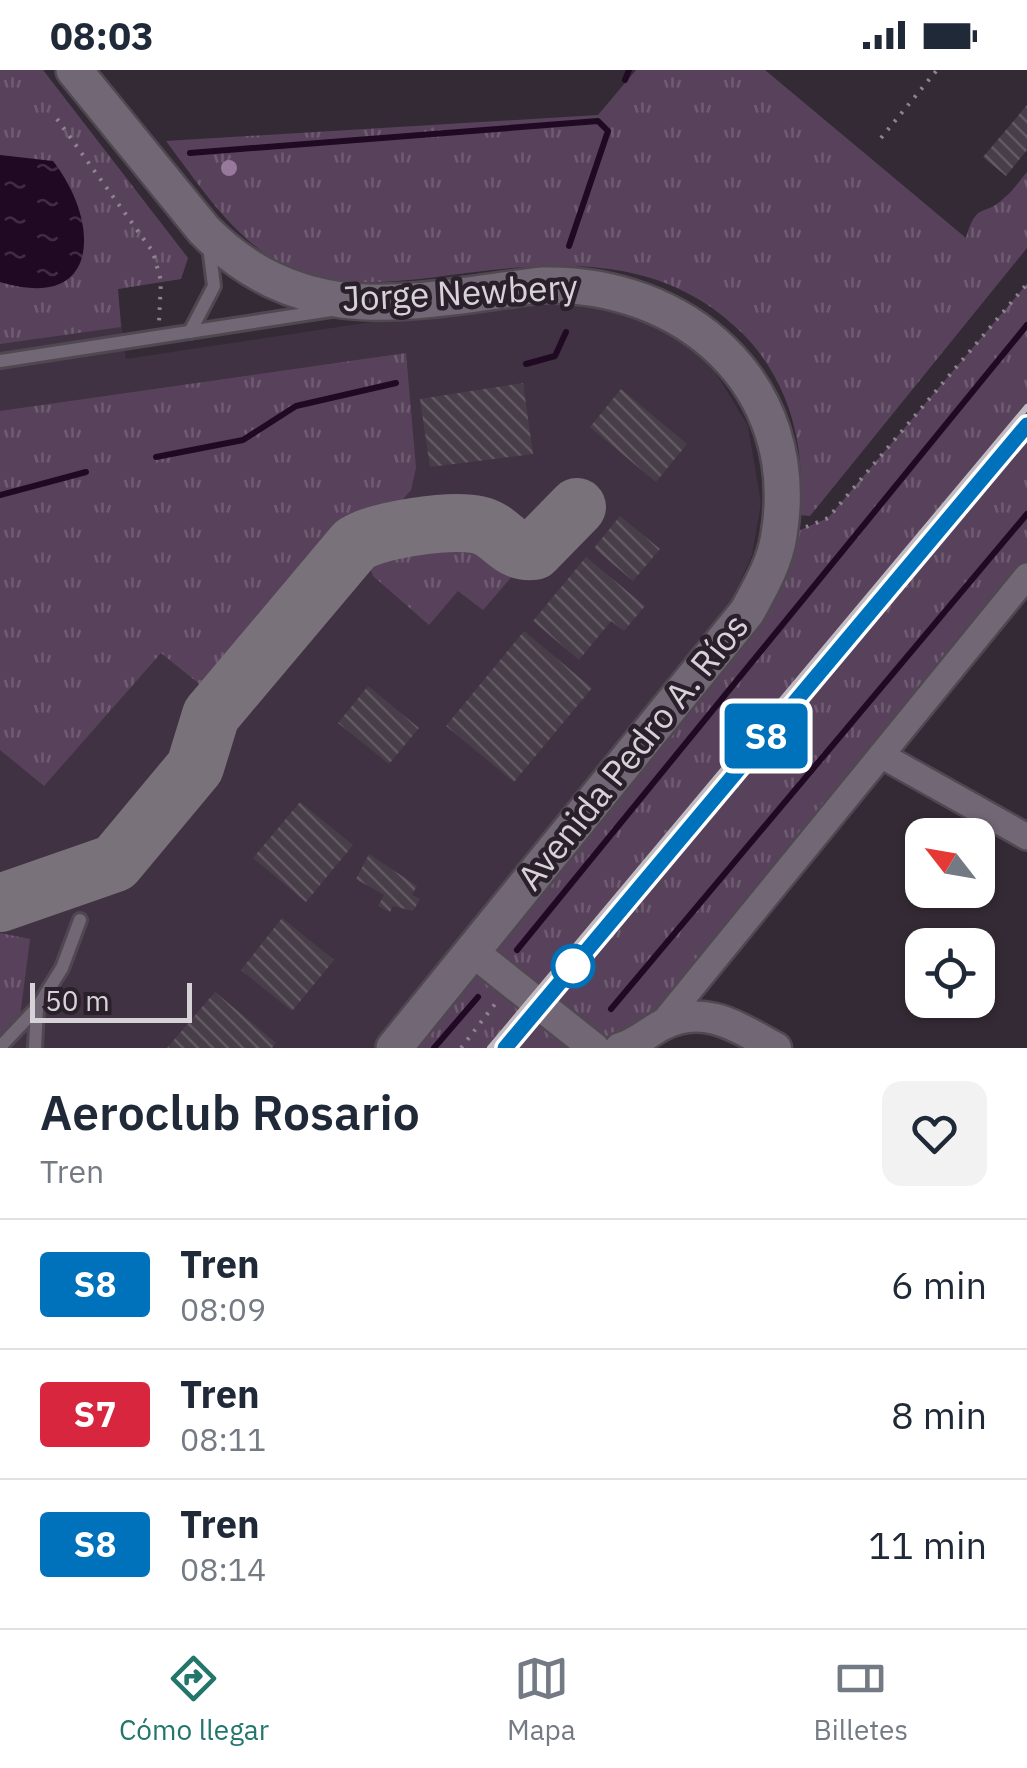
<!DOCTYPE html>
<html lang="es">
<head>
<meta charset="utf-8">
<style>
  body { margin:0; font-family:"IBM Plex Sans",sans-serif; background:#f2f2f3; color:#1f2937; height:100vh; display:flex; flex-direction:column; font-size:38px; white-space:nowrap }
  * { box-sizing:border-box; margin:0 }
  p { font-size:32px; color:#747a83 }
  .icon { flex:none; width:55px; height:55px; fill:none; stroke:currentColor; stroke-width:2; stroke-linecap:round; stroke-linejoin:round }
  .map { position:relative; height:978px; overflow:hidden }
  .details { display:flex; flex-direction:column; background:#fff; flex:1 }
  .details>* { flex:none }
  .badge { padding:0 20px; border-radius:8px; font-size:35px; line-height:65px }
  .needle { width:65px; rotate:301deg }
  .controls { position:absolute; left:905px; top:748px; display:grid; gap:20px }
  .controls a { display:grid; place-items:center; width:90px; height:90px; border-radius:20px; background:#fff; box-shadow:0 2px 8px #0004; font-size:50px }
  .scale { position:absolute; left:30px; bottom:25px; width:162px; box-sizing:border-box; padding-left:10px; border:5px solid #d7d1d8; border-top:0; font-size:28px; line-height:35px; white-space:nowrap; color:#d7d1d8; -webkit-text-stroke:8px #2a202b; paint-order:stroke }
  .map>.badge { position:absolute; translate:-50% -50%; box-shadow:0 0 0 5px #fff }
  .round { display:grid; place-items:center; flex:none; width:105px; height:105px; border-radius:20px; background:#f2f2f3 }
  .summary { display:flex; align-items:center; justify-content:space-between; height:170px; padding:0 40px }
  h1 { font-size:48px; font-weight:600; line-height:75px }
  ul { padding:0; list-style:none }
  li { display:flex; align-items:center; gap:30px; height:130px; padding:0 40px; border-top:2px solid #e0e1e3 }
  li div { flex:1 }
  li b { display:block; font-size:38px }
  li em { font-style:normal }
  li .badge { min-width:110px; font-weight:700; text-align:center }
  .status { display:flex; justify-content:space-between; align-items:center; height:70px; padding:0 50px; background:#fff; direction:ltr }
  .status svg { height:28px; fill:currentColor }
  .menu { display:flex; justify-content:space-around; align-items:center; height:140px; border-top:2px solid #e0e1e3; background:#fff; font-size:28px; color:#747a83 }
  .menu a { display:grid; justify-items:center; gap:5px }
  .menu .active { color:#23766c }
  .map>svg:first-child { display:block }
  .built { fill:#403242 }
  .grass { fill:url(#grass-tufts) }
  .water { fill:url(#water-ripples) }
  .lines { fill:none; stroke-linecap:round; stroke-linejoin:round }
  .stream { stroke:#200a23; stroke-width:6 }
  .taxiway { stroke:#7a727b; stroke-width:58 }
  .building { fill:url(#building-back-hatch) }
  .service-casing { stroke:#504851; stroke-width:18 }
  .minor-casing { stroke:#504851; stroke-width:30 }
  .tertiary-casing { stroke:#504851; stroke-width:35 }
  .secondary-casing { stroke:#504851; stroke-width:40 }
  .path { stroke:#8d858e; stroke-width:4; stroke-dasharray:2.5 8; stroke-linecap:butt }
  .service { stroke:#726774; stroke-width:12 }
  .minor { stroke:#726774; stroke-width:25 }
  .tertiary { stroke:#726774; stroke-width:30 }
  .secondary { stroke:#726774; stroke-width:35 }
  .rail { stroke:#c0bac1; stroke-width:6 }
  .tree { fill:#97799b }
  .line-casing { stroke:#fff; stroke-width:22 }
  .line { stroke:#0072bc; stroke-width:15 }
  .stop-dot { fill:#fff; stroke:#0072bc; stroke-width:5 }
  .labels { text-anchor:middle; stroke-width:9; stroke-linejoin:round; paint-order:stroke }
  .street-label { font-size:35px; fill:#d7d1d8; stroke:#2a202b }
</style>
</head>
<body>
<div class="status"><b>08:03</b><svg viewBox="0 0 49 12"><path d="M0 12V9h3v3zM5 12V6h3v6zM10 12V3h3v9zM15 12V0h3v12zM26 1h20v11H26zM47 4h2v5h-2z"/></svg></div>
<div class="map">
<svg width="1027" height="978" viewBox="0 0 1027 978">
  <defs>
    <pattern id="grass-tufts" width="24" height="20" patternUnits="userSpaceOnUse" patternTransform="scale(2.5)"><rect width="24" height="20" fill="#58425b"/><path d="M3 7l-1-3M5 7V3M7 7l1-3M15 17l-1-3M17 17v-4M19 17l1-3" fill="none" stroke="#6f5c72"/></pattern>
    <pattern id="water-ripples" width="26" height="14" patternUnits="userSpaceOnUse" patternTransform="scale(2.5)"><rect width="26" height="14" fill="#200a23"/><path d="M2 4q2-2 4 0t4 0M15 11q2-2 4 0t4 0" fill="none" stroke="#402d42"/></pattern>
    <pattern id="building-back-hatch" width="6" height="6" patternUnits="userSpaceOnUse" patternTransform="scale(2.5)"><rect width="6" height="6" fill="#483e49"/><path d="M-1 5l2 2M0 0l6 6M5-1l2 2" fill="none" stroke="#625962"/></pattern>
  </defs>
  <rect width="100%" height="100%" fill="#342a35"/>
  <polygon class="built" points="0,0 43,0 188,188 181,209 117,219 126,289 543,226 645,244 708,290 748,356 761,433 752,485 731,532 374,978 0,978"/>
  <g class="grass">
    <polygon points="0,0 43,0 188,188 181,209 118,219 121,257 0,274"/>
    <path d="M636 0H765L966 168C977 130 984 148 1004 128 1013 121 1020 110 1027 102V178L810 446 800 445C806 378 791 313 743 264 657 178 545 192 436 207 387 213 331 218 286 196 234 170 200 116 166 71L598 45Z"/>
    <polygon points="1027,214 1027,506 643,978 394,978 720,579 779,469 828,448"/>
    <polygon points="406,283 416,398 411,420 392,442 354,453 208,621 161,583 44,716 0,680 0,341"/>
    <polygon points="478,472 514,504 483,540 458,521 429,555 373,506 370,498 386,479"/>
    <polygon points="0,863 30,869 18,962 0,978"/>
  </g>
  <path class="water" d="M0 85 53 91C100 151 102 243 0 212Z"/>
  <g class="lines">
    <g class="stream">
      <polyline points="625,10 629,0"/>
      <polyline points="190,83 598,51 608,61 569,176"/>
      <polyline points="526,294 555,286 566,262"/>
      <polyline points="156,387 243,370 296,336 396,313"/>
      <polyline points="0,425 86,402"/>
      <polyline points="517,880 1027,255"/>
      <polyline points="611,939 1027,444"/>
      <polyline points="434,978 478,927"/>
    </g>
    <path class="taxiway" d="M0 833 115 793 195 697 211 645 355 474C379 459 451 449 479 455 502 460 508 484 534 481L577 437"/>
  </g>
  <g class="building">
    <polygon points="1027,35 1027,80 1006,106 983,87"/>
    <polygon points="523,313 533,384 430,397 420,329"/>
    <polygon points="621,319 687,374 656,412 590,357"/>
    <polygon points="620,446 660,479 633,511 594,478"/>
    <polygon points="586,487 645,536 624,561 611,551 579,590 533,551"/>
    <polygon points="524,561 592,618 514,712 446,656"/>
    <polygon points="368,616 419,658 389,694 338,653"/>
    <polygon points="300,732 353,775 306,832 253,788"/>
    <polygon points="369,784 417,816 412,825 420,829 413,841 393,836 390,842 378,836 384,825 356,809"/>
    <polygon points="282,848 334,890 292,941 241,900"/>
    <polygon points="215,922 276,973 272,978 167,978"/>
  </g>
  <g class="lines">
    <g class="service-casing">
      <g id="service">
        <polyline points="190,262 214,216 209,176"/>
        <polyline points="0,291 331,240"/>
        <polyline points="0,977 37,938"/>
        <polyline points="35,978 37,938 62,898 80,850"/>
      </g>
    </g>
    <g class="minor-casing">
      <g id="minor">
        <polyline points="881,685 1027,767"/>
        <polyline points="661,955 1027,506"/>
      </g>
    </g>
    <g class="tertiary-casing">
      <g id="tertiary">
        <polyline points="472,881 594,978"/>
        <path d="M620 978C636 974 648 962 662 955 705 933 739 958 776 978"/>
      </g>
    </g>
    <g class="secondary-casing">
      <path id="secondary" d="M74 0 204 160C305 262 413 231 541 215 684 211 804 314 779 465 775 493 760 518 747 542L394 978"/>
    </g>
    <g class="path">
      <polyline points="57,49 153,182 161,211 159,252"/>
      <polyline points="881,68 937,0"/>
      <polyline points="806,457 828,448 1027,214"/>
      <polyline points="461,978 495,934"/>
    </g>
    <use href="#service" class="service"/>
    <use href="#minor" class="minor"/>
    <use href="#tertiary" class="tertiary"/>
    <use href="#secondary" class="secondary"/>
    <polyline class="rail" points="490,978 1027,337"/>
  </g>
  <circle class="tree" cx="229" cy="98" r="8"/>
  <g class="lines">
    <g class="line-casing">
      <polyline id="line" points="505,978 1027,355"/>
    </g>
    <use href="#line" class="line"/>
  </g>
  <circle class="stop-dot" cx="573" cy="896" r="20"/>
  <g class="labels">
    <g class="street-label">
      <text transform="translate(460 223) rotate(-3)" y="12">Jorge Newbery</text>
      <text transform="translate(633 682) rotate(-51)" y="12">Avenida Pedro A. Ríos</text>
    </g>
  </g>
</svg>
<div class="controls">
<a><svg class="needle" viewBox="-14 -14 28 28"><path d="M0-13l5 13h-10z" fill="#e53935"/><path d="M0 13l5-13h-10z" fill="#747a83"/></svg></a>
<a><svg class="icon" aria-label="locate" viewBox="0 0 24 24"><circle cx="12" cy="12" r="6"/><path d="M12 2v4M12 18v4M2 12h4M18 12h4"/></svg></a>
</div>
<div class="scale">50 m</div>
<b class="badge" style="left:766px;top:666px;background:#0072bc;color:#fff">S8</b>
</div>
<section class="details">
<div class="summary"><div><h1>Aeroclub Rosario</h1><p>Tren</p></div><a class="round"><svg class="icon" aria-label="heart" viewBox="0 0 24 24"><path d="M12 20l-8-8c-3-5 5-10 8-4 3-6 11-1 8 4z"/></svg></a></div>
<ul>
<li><span class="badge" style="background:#0072bc;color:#fff">S8</span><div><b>Tren</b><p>08:09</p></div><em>6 min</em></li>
<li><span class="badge" style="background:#d7263d;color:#fff">S7</span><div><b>Tren</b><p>08:11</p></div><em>8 min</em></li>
<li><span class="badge" style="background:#0072bc;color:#fff">S8</span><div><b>Tren</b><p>08:14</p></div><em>11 min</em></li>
</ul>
</section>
<nav class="menu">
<a class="active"><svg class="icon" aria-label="directions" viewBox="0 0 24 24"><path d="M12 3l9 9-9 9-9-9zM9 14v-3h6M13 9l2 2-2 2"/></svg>Cómo llegar</a>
<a><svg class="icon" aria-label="map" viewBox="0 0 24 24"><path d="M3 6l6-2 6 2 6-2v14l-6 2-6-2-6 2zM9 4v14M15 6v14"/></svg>Mapa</a>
<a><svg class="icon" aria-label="tickets" viewBox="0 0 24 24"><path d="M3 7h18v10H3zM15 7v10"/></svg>Billetes</a>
</nav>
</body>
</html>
